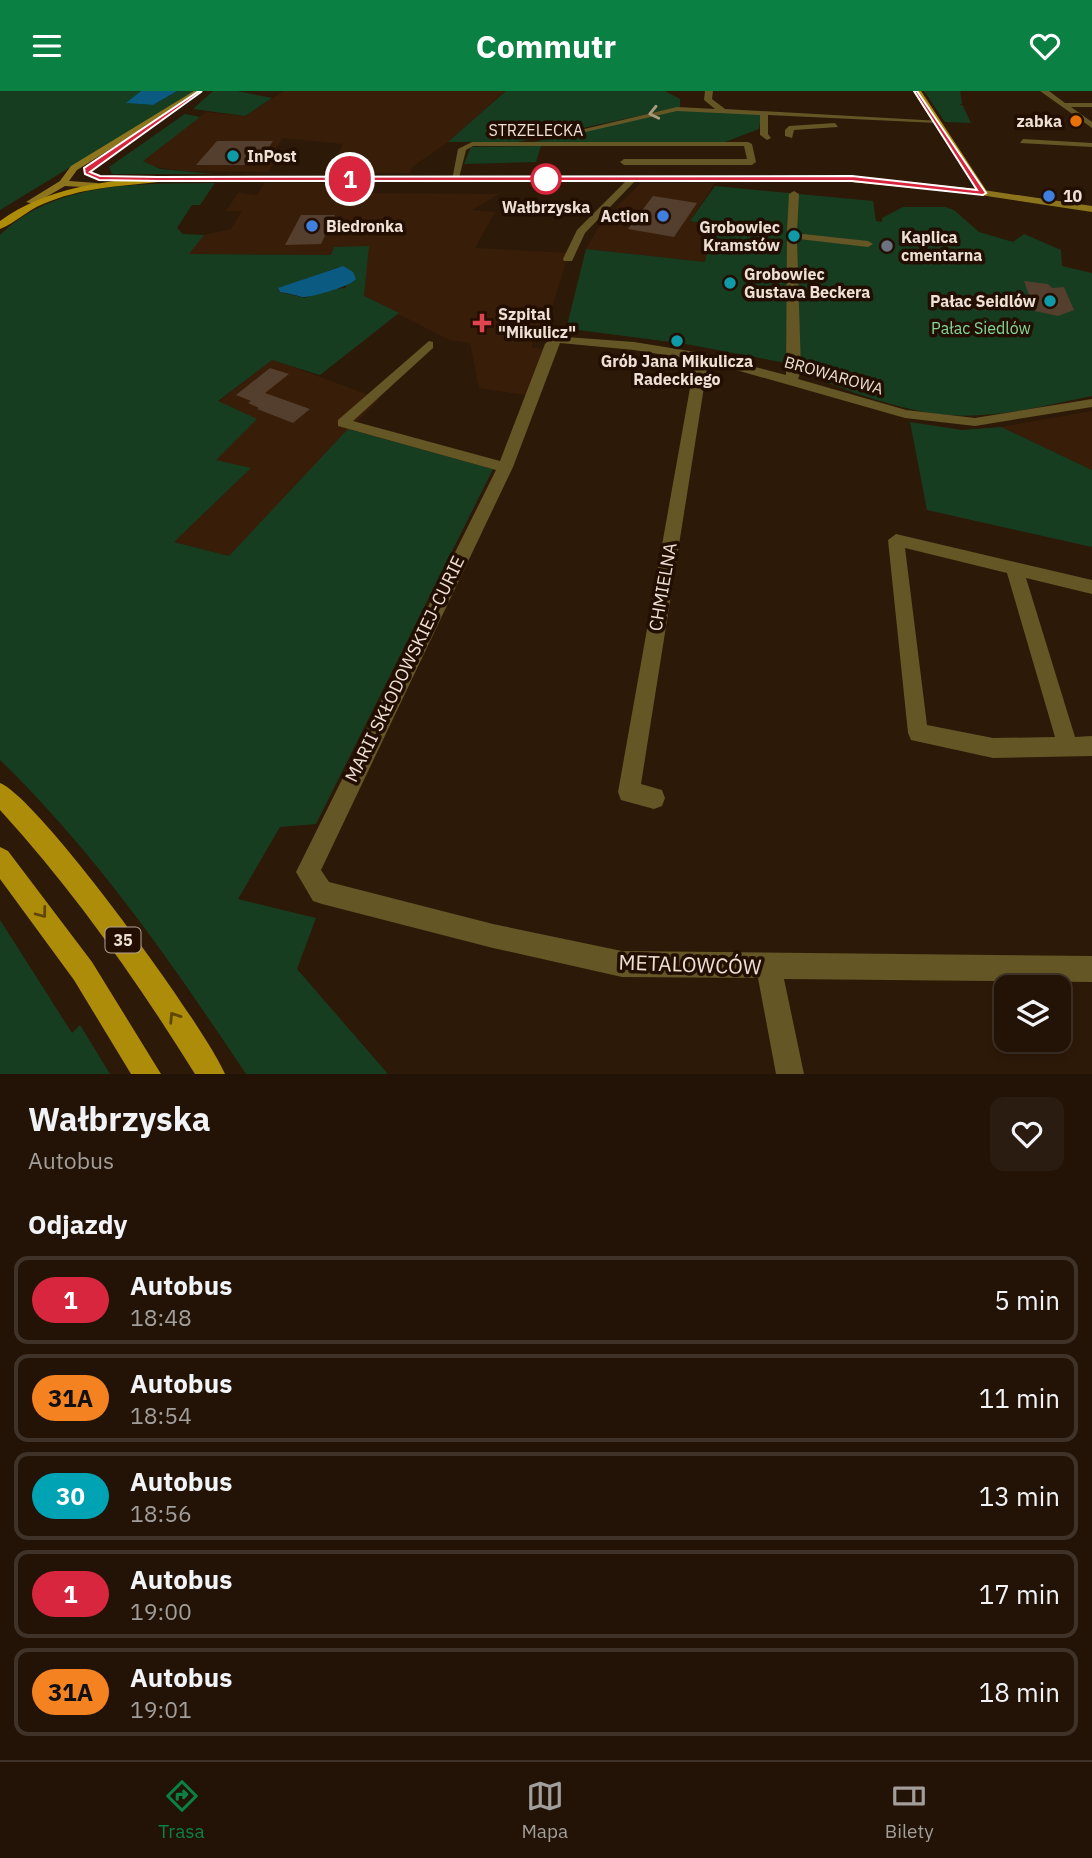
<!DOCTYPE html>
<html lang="pl">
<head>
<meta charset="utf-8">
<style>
  body { margin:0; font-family:"IBM Plex Sans",sans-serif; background:#2a1c10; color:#f1f3f6; height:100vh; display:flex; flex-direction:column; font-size:26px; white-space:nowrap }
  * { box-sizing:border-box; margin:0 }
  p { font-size:23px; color:#a29e9b }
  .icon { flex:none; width:38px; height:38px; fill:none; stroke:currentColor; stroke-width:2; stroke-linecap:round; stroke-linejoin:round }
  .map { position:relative; height:983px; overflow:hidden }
  .sheet { display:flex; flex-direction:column; background:#221306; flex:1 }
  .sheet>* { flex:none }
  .badge { padding:0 14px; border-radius:23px; font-size:24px; line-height:46px }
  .fabs { position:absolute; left:994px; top:884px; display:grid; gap:14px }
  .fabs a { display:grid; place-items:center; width:77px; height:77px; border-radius:14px; background:#221306; box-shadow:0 4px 10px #0003,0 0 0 2px #3f3228; font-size:35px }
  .map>.badge { position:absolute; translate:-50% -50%; box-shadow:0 0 0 4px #fff }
  h2 { padding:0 28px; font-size:26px; line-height:63px }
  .round { display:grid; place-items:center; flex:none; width:74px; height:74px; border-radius:14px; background:#2a1c10 }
  .head { display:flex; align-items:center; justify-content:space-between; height:119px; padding:0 28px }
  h1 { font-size:33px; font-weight:800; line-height:52px }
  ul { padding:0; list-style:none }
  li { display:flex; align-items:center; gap:21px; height:88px; margin:0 14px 10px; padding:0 14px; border:4px solid #3f3228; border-radius:14px }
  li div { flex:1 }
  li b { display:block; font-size:26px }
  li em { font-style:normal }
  li .badge { min-width:77px; font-weight:700; text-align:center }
  header { display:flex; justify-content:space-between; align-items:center; height:91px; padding:0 28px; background:#0b8043; color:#fff; font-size:32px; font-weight:800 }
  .tab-bar { display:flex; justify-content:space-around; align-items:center; height:98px; border-top:2px solid #3f3228; background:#221306; font-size:19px; color:#a29e9b }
  .tab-bar a { display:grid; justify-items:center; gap:4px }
  .tab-bar .on { color:#0b8043 }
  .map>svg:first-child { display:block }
  .built { fill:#381e09 }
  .green { fill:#173d21; fill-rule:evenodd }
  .water { fill:#0a5a81 }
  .building { fill:#543e2d }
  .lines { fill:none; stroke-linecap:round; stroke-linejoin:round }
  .street { fill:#655625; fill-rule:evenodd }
  .secondary { fill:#8d751e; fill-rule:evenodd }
  .primary { fill:#ad8c0a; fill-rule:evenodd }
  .oneway { stroke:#aa9b7e }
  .oneway2 { stroke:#614706 }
  .line { fill:#d7263d; stroke:#fff; stroke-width:2 }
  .food-dot { fill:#e8710a; stroke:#230f02; stroke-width:2.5 }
  .culture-dot { fill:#0f9aa8; stroke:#230f02; stroke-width:2.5 }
  .stop-dot { fill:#fff; stroke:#d7263d; stroke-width:3.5 }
  .shop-dot { fill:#3f7fe0; stroke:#230f02; stroke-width:2.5 }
  .worship-dot { fill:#6b7280; stroke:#230f02; stroke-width:2.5 }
  .health-dot { fill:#e0444e; stroke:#230f02; stroke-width:2.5 }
  .labels { text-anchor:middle; stroke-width:7; stroke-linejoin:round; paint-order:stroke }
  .far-poi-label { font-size:16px; font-weight:bold; fill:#eee0d6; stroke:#230f02; text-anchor:start }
  .far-street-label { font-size:16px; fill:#eee0d6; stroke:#230f02 }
  .far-stop-label { font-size:16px; font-weight:bold; fill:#eee0d6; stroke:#230f02 }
  .far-park-label { font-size:16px; fill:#83d896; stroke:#230f02 }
  .shield { fill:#230f02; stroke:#b1a196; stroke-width:2 }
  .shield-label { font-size:16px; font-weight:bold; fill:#eee0d6 }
  .street-label { font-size:18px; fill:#eee0d6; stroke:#230f02 }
  .near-street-label { font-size:21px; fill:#eee0d6; stroke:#230f02 }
</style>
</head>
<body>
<header><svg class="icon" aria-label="menu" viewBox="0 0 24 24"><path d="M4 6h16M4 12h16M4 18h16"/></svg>Commutr<svg class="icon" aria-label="heart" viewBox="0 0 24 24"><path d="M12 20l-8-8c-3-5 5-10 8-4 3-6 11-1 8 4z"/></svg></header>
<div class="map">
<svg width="1092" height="983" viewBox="0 0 1092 983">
  <rect width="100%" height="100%" fill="#2d1908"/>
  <g class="built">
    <polygon points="284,0 506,0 448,51 412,76 410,82 328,82 343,53 283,47 273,61 270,69 273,73 268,81 182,80 151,75 142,69 206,21 245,25"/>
    <polygon points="265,92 360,92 357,102 499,103 472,119 495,121 475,157 569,162 548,229 542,241 533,244 532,257 543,258 525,304 479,297 470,252 449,249 364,205 368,155 331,164 188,163 204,144 231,138 242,120 226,120 238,102 257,104"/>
    <polygon points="641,92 715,92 690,130 711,134 705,171 586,158 601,132"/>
    <polygon points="272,268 379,308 229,465 174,451 250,378 216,369 218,311"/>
    <polygon points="1092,320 1092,379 1001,336"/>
  </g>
  <g class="green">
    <polygon points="0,0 141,0 127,12 153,14 177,0 195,0 0,119"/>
    <polygon points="213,0 237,0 272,7 245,25 193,18"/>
    <polygon points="506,0 665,0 680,8 680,16 518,51 448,51"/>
    <polygon points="924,0 960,0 962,13 959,13 963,15 971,32 945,31"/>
    <polygon points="670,19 761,23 759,38 725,51 534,51"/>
    <polygon points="185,23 200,26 143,70 160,78 213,83 112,83 109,76"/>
    <polygon points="541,55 536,71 464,73 471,56"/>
    <path d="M215 92 200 114H192L177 137 183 143 204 144 189 163 331 164 334 156 369 155 364 205 399 222 320 284 272 269 218 310 257 328 216 369 251 377 174 451 229 465 348 338 493 378 316 733 280 736 238 808 316 827 297 878 388 983H246C172 872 96 762 0 669V144C57 89 141 93 215 92ZM339 176 347 180 346 197 323 199 305 207 280 201 278 198Z"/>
    <path d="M715 95 873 110 876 130 882 131V127L903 116H945L954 119 979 141 1013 151 1024 143 1061 159 1062 175 1092 182V305C1047 314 995 328 949 324 894 320 837 294 785 277L786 272 686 253 571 238 567 235 586 158 705 171 711 134 690 130Z"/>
    <polygon points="910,331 962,339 1001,336 1092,379 1092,456 927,419"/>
    <polygon points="0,829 72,942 80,934 110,983 0,983"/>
  </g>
  <g class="water">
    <polygon points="141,0 177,0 153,14 126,12"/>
    <path d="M343 175 353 181 356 188C351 195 310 207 302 206 295 204 288 202 280 201L278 197Z"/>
  </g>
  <g class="building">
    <polygon points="217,50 273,50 257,74 196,74"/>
    <polygon points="653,105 697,112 674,146 628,138"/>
    <polygon points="301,124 335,124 321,153 285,154"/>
    <polygon points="1024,190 1048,193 1052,197 1064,196 1074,219 1058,225 1035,220"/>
    <polygon points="270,277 289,283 265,302 310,318 293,332 257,318 259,317 248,312 251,310 236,304"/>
  </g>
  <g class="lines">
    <g class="street">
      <polygon points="705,0 713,0 712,8 725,18 941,30 937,32 768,24 768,43 771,47 767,49 760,44 760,24 677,20 559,47 555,45 677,16 715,18 704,9"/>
      <polygon points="1040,0 1049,0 1065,12 1092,12 1092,16 1071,16 1092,31 1092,37"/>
      <polygon points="835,32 838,36 794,39 792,47 785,45 785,39 789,35"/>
      <polygon points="1023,48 1092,52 1092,56 1020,52"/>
      <polygon points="472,51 748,51 752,53 756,71 752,74 624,74 620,71 624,68 747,68 744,55 473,55 466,59 459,87 452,89 458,58"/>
      <polygon points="630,86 637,88 585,142 572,170 564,170 563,168 577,139"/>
      <polygon points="794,100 799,103 797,140 792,143 787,140 789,103"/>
      <polygon points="803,143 868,150 873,153 868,156 799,148 799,144"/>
      <polygon points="792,147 797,150 801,280 798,288 906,319 975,327 1092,308 1092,316 975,335 905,327 708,271 641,693 662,699 665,707 662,715 654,718 621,709 618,701 695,269 634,259 560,252 513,376 321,779 329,791 493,833 622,860 1092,865 1092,891 784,888 804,983 776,983 758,887 622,886 493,857 322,813 313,810 296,781 496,379 338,335 338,329 429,250 433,251 433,257 353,330 500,370 545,253 553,245 634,251 702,262 786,284 787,150"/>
      <path d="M896 443 1092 489V503L1026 487 1075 646 1092 645V665L993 667 911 649 908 642 888 449ZM905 457 1007 482 1055 646 993 647 927 634Z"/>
    </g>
    <g class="secondary">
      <polygon points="194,0 203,0 77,79 69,90 97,92 100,93 100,97 65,95 34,113 26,111 60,90 71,75"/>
      <polygon points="983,99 1092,115 1092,121 980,104 978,102"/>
    </g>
    <g class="primary">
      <path d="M913 0H921L988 102 986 104 852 91H158C119 95 80 97 43 113 28 119 15 132 0 138V130C47 96 102 91 158 85H852L976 98Z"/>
      <path d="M0 692C41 709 205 936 225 983H195C137 890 74 800 0 719Z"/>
      <polygon points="0,756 8,760 92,871 161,983 131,983 74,889 0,788"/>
    </g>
  </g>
  <defs><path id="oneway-chevron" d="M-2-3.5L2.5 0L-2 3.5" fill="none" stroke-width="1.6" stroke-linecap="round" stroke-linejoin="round" transform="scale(1.75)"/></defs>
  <use class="oneway" href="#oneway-chevron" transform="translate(654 22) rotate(167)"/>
  <g class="oneway2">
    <use href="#oneway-chevron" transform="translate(42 822) rotate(53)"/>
    <use href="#oneway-chevron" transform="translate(174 926) rotate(-123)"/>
  </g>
  <polygon class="line" points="199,0 201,1 90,81 100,85 158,86 852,85 977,99 914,0 917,0 986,102 983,104 852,90 158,90 99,89 85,83 84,77"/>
  <circle class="food-dot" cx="1076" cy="30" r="7"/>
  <g class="culture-dot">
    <circle cx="233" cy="65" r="7"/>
    <circle cx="794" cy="145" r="7"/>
    <circle cx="730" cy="192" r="7"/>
    <circle cx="1050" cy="210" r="7"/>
    <circle cx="677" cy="250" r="7"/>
  </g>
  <circle class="stop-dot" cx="546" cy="88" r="14"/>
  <g class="shop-dot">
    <circle cx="1049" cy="105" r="7"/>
    <circle cx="663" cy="125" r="7"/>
    <circle cx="312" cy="135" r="7"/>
  </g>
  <circle class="worship-dot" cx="887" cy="155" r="7"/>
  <path class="health-dot" d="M478.5 221.5h7v7h7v7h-7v7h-7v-7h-7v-7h7z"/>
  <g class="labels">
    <g class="far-poi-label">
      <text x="1062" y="36" text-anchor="end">zabka</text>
      <text x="247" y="71">InPost</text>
      <text x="1063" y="111">10</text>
      <text x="649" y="131" text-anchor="end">Action</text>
      <text x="326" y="141">Biedronka</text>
      <text x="780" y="142" text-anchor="end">Grobowiec<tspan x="780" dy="18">Kramstów</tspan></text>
      <text x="901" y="152">Kaplica<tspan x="901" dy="18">cmentarna</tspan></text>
      <text x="744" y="189">Grobowiec<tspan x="744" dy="18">Gustava Beckera</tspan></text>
      <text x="1036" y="216" text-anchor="end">Pałac Seidlów</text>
      <text x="498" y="229">Szpital<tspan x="498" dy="18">"Mikulicz"</tspan></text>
      <text x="677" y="276" text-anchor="middle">Grób Jana Mikulicza<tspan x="677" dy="18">Radeckiego</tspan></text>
    </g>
    <g class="far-street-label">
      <text x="536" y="45">STRZELECKA</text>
      <text transform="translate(834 284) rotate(16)" y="6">BROWAROWA</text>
    </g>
    <g class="far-stop-label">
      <text x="546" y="122">Wałbrzyska</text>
    </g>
    <g class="far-park-label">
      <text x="981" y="243">Pałac Siedlów</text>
    </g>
    <rect class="shield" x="105.5" y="836.5" width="35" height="25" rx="5"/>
    <g class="shield-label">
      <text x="123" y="855">35</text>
    </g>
    <g class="street-label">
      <text transform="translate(663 496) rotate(-80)" y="6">CHMIELNA</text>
      <text transform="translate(405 578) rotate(-64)" y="6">MARII SKŁODOWSKIEJ-CURIE</text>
    </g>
    <g class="near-street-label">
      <text transform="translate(690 874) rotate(2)" y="7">METALOWCÓW</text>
    </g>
  </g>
</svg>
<div class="fabs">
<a><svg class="icon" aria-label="layers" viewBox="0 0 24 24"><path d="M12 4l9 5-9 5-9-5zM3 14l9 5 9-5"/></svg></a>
</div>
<b class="badge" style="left:350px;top:88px;background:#d7263d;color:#fff">1</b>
</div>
<section class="sheet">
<div class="head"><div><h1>Wałbrzyska</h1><p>Autobus</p></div><a class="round"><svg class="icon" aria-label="heart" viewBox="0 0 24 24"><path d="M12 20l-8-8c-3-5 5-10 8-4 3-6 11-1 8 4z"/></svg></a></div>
<h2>Odjazdy</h2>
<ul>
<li><span class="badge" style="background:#d7263d;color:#fff">1</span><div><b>Autobus</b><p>18:48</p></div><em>5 min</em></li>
<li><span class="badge" style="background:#f58220;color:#111">31A</span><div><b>Autobus</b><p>18:54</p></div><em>11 min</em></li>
<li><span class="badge" style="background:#00a3b4;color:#fff">30</span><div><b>Autobus</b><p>18:56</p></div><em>13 min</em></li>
<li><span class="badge" style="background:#d7263d;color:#fff">1</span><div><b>Autobus</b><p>19:00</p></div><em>17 min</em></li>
<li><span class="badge" style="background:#f58220;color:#111">31A</span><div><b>Autobus</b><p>19:01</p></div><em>18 min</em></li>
</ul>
</section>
<nav class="tab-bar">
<a class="on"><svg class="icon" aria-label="directions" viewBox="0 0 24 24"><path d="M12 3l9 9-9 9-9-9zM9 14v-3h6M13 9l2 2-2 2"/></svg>Trasa</a>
<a><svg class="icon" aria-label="map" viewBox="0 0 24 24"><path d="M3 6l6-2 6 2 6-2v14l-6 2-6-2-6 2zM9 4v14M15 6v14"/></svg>Mapa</a>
<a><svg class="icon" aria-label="tickets" viewBox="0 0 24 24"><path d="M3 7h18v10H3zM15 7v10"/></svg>Bilety</a>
</nav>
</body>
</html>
